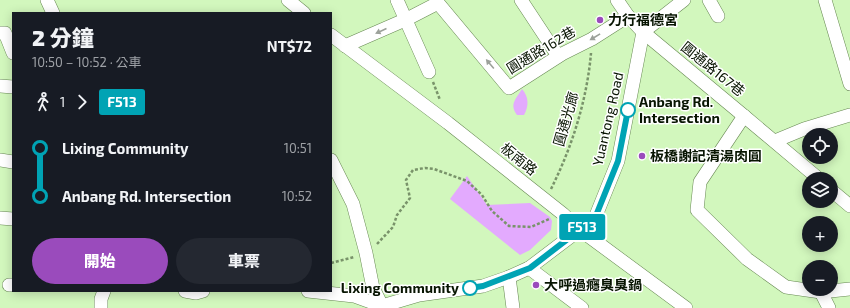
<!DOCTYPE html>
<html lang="zh-TW">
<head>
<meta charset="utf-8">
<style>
  body { margin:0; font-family:"Exo 2","Noto Sans TC",sans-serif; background:#242831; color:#f1f3f6; height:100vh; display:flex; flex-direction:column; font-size:15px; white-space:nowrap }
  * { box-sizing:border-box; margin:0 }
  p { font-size:13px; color:#9ea1a6 }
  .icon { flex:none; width:22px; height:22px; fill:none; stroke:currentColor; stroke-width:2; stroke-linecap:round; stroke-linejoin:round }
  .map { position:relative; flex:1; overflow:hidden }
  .panel { position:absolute; left:12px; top:12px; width:320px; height:280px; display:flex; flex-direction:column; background:#171b24; border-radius:0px; box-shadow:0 2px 10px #0003 }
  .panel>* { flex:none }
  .badge { padding:0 8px; border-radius:3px; font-size:14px; line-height:26px }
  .buttons { position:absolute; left:802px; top:128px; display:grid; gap:8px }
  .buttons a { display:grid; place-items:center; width:36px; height:36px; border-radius:50%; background:#171b24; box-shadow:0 2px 10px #0003; font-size:20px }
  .map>.badge { position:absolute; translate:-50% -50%; box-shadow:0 0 0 2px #fff }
  .legs { display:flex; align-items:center; gap:6px; height:44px; padding:0 20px; font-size:13px }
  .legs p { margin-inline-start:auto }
  .overview { display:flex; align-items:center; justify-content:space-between; height:68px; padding:0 20px }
  h1 { font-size:22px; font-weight:800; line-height:30px }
  .primary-button { display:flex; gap:8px; margin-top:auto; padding:8px 20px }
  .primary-button a { flex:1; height:46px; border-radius:24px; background:#9a4bbc; color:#fff; font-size:16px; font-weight:800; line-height:46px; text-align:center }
  .primary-button a+a { background:#242831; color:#f1f3f6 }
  ul { padding:0 20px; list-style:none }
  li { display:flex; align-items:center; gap:14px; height:48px; font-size:15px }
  li i { display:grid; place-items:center; width:6px; height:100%; margin:0 5px; background:currentColor }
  li i::after { content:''; width:10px; height:10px; margin:-5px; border:3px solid; border-radius:50%; background:#171b24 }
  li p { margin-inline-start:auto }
  li:first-child i { background:linear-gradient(#0000 50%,currentColor 0) }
  li:last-child i { background:linear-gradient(currentColor 50%,#0000 0) }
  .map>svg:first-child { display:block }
  .green { fill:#e3aafe }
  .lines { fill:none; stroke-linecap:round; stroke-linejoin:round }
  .minor-casing { stroke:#678853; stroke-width:14 }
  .path { stroke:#79936a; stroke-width:2.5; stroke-dasharray:3 2; stroke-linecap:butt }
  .minor { stroke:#fff; stroke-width:13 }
  .oneway { fill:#9ca19a }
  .line-1-casing { stroke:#fff; stroke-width:9 }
  .line-1 { stroke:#00a3b4; stroke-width:6 }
  .poi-dot { fill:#9a4bbc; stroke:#fff; stroke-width:1.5 }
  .stop-1-dot { fill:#fff; stroke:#00a3b4; stroke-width:2 }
  .labels { text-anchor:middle; stroke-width:3; stroke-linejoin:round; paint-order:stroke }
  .poi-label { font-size:14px; font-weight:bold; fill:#081502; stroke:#fff; text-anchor:start }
  .street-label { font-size:14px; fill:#081502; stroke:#fff }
  .stop-label { font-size:14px; font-weight:bold; fill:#081502; stroke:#fff; text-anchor:start }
</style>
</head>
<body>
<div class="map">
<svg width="850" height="308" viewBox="0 0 850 308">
  <rect width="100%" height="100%" fill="#d2f7bd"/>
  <g class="green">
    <path d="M522 89C529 97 529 106 524 115H517C509 104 516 99 522 89Z"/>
    <polygon points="467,176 487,205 530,203 550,217 552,221 551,230 530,250 520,255 450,199"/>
  </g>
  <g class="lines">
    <g class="minor-casing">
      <g id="minor">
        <polyline points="47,0 53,13"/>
        <polyline points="288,0 304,13"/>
        <polyline points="397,0 429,72"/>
        <polyline points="521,0 558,56"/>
        <polyline points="617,0 628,16 643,32 744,116 819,179"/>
        <polyline points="709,0 718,16"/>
        <polyline points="825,0 850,84"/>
        <polyline points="0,33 5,33 13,53"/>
        <polyline points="331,35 448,123 563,214 579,229 686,308"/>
        <polyline points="345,46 407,19 438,3 509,88 562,54 592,39 628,16"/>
        <polyline points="0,86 13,87"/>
        <polyline points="744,116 700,182 697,210 747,259 786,287 821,292 850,289"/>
        <polyline points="775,141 804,129 850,115"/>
        <polyline points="0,160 13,162"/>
        <polyline points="331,160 353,204 366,253 373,288 382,306"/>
        <polyline points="831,190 850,206"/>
        <polyline points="0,218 13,219"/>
        <polyline points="529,268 582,308"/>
        <polyline points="509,277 513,308"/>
        <polyline points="9,285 13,285"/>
        <polyline points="185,291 196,293 203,291"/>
        <polyline points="308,291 354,296 382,306"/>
        <polyline points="821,292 829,308"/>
        <polyline points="101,308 101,299 104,291"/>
        <polyline points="381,308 382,306 419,295 483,286 509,277 529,268 595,218 618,161 643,32 684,0"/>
      </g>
    </g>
    <g class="path">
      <polyline points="433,82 440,100"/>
      <path d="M551 189C572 147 587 100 591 53"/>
      <polyline points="377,244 393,227 397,215 410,198 406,180 413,170 425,168 434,169 467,181 482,195 492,211 509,226 531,227 549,219"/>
      <polyline points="331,263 354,257"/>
    </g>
    <use href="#minor" class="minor"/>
  </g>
  <defs><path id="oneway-solid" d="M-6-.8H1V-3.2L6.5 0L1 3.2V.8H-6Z"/></defs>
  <g class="oneway">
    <use href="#oneway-solid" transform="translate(381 31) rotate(156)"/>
    <use href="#oneway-solid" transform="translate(595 37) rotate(149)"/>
    <use href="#oneway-solid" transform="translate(490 64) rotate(-130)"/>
  </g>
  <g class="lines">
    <g class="line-1-casing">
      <polyline id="line-1" points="470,288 483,286 530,268 595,218 618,161 628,110"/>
    </g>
    <use href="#line-1" class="line-1"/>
  </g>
  <g class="poi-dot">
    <circle cx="600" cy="20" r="4"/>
    <circle cx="642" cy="156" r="4"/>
    <circle cx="536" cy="285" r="4"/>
  </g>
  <g class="stop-1-dot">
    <circle cx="628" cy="110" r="7"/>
    <circle cx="470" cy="288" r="7"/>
  </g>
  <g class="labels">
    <g class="poi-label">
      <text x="608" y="25">力行福德宮</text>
      <text x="650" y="161">板橋謝記清湯肉圓</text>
      <text x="544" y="290">大呼過癮臭臭鍋</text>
    </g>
    <g class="street-label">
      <text transform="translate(541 50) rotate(-31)" y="5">圓通路162巷</text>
      <text transform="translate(713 69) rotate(39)" y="5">圓通路167巷</text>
      <text transform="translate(566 119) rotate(-74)" y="5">圓通光廊</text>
      <text transform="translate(608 119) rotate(-77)" y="5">Yuantong Road</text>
      <text transform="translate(519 159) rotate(39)" y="5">板南路</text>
    </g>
    <g class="stop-label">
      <text x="639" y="107">Anbang Rd.<tspan x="639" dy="16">Intersection</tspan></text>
      <text x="459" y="293" text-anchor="end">Lixing Community</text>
    </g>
  </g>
</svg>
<div class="buttons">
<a><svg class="icon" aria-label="locate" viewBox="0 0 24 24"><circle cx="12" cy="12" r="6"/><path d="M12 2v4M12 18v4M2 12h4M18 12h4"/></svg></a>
<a><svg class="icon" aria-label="layers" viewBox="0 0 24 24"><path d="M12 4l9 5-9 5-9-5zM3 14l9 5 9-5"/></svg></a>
<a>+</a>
<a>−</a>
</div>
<b class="badge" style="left:582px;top:227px;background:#00a3b4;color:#fff">F513</b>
<section class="panel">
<div class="overview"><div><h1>2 分鐘</h1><p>10:50 – 10:52 · 公車</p></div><b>NT$72</b></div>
<div class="legs"><svg class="icon" aria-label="walk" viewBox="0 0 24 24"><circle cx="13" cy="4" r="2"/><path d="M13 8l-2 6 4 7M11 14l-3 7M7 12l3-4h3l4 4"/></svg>1<svg class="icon" aria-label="forward" viewBox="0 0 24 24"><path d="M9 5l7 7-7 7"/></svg><b class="badge" style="background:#00a3b4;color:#fff">F513</b></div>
<ul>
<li><i style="color:#00a3b4"></i><b>Lixing Community</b><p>10:51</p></li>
<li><i style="color:#00a3b4"></i><b>Anbang Rd. Intersection</b><p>10:52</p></li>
</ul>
<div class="primary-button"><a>開始</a><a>車票</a></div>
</section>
</div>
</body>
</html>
